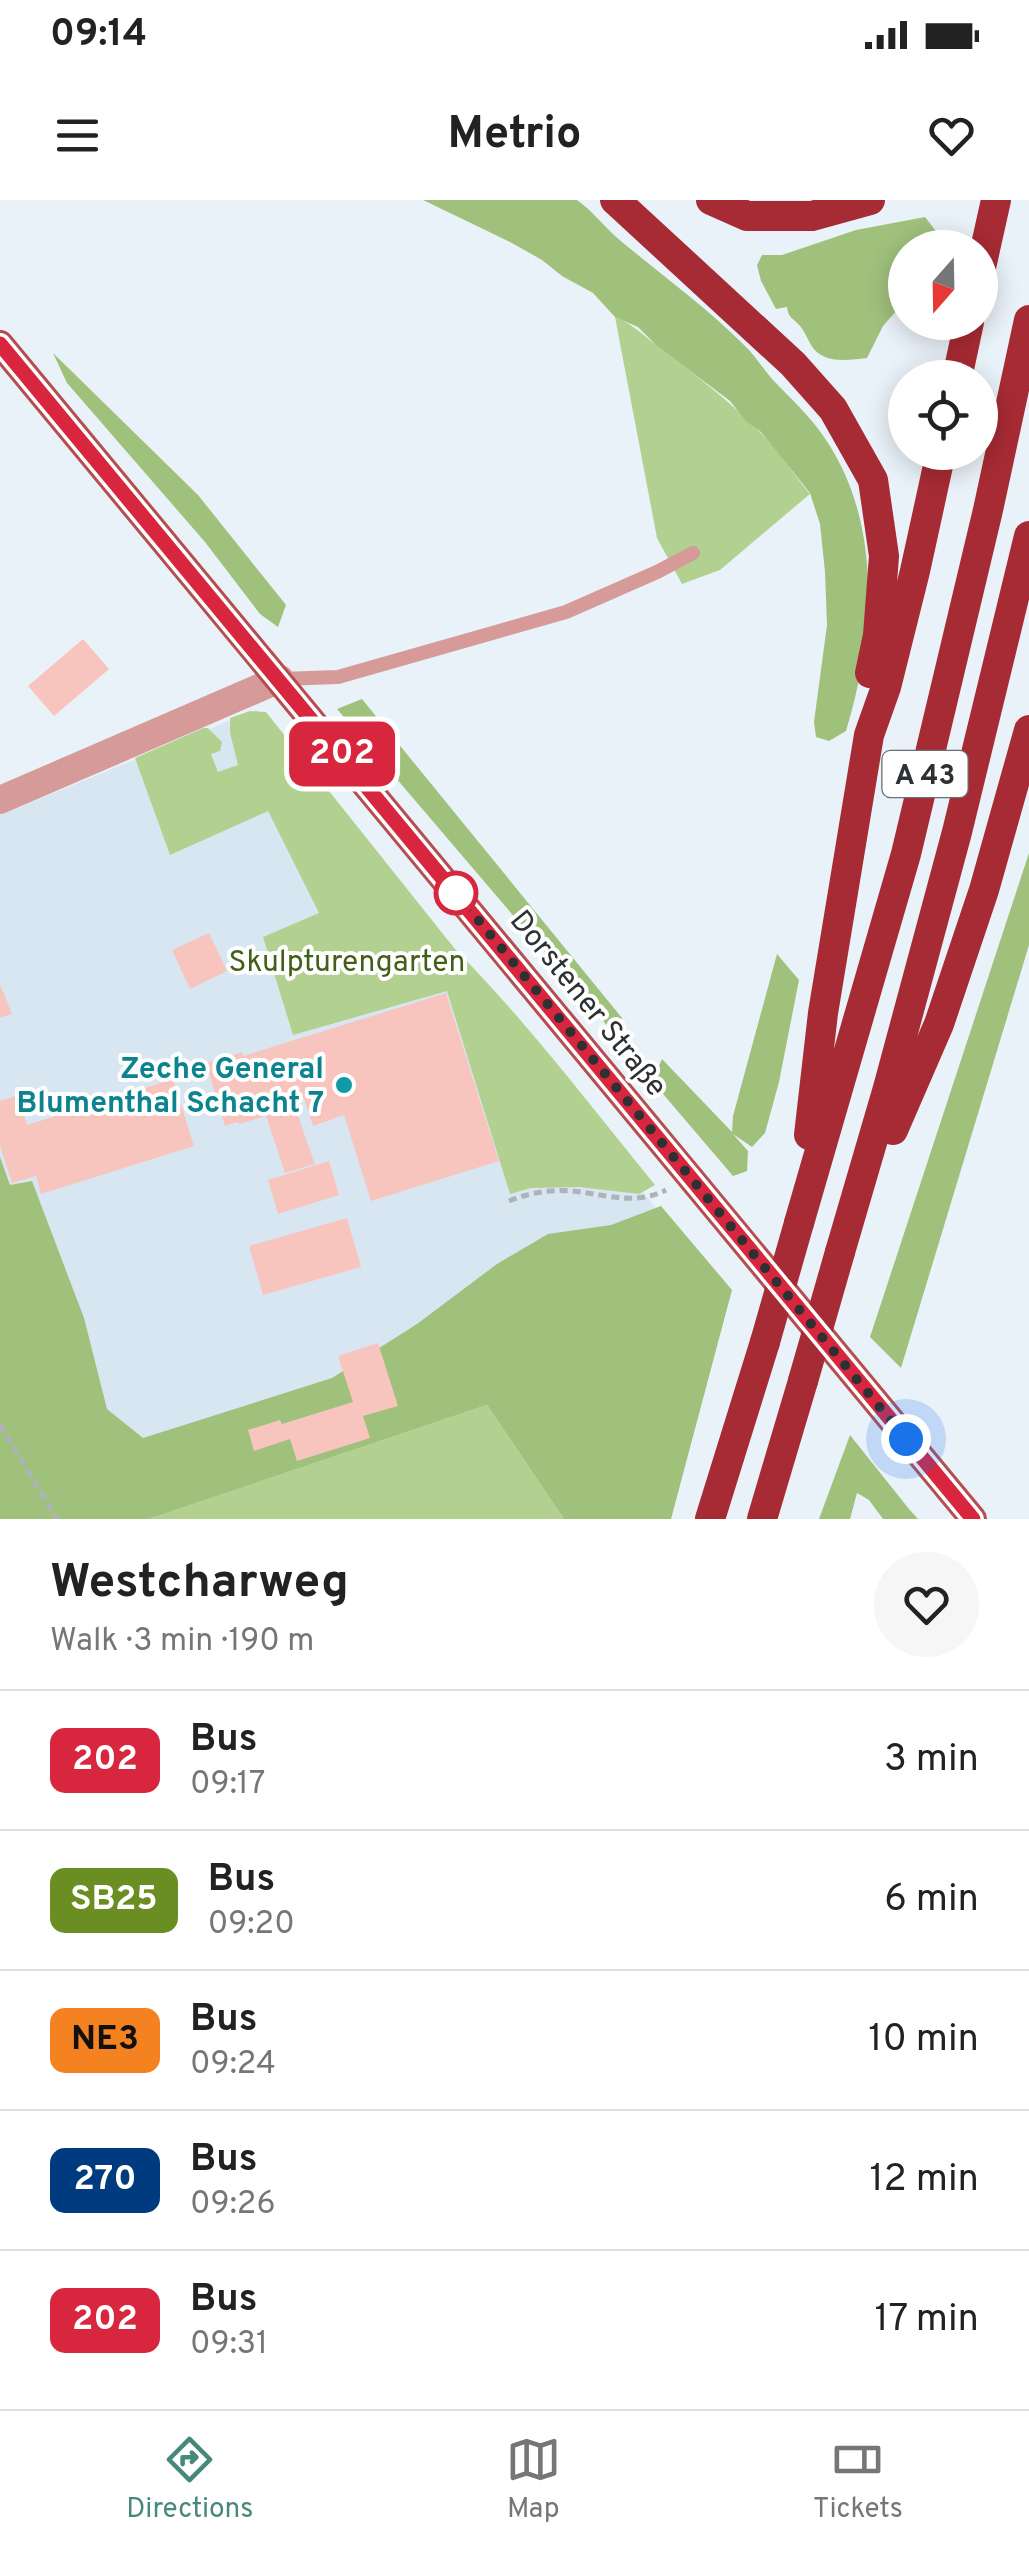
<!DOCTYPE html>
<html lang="en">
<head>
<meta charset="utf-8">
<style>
  body { margin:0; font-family:Overpass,sans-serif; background:#f6f6f6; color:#222; height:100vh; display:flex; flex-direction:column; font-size:38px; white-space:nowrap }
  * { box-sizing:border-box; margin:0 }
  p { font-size:32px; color:#767676 }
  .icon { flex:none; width:55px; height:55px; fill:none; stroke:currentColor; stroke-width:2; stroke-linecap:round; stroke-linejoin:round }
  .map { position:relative; height:1319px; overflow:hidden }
  .details { display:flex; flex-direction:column; background:#fff; flex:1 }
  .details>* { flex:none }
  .badge { padding:0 20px; border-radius:15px; font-size:35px; line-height:65px }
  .needle { width:65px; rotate:200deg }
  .buttons { position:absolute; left:888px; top:30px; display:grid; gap:20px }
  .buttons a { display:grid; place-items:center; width:110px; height:110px; border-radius:50%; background:#fff; box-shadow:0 5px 25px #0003; font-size:50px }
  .you { position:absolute; width:50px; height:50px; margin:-25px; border:8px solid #fff; border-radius:50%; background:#1a73e8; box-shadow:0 0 0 15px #1a73e833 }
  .map>.badge { position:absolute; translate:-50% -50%; box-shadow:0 0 0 5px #fff }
  .round { display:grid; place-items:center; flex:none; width:105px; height:105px; border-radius:52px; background:#f6f6f6 }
  .head { display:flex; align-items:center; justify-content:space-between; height:170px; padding:0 50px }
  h1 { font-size:48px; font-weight:700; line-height:75px }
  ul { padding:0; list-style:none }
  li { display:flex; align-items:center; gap:30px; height:140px; padding:0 50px; border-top:2px solid #e0e0e0 }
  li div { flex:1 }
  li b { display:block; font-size:38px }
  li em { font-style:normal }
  li .badge { min-width:110px; font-weight:700; text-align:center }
  .status { display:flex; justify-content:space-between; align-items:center; height:70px; padding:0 50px; background:#fff; direction:ltr }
  .status svg { height:28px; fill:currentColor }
  header { display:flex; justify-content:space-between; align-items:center; height:130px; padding:0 50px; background:#fff; font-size:45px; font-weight:700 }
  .tab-bar { display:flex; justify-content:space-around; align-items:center; height:140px; border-top:2px solid #e0e0e0; background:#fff; font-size:28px; color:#767676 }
  .tab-bar a { display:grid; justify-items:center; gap:5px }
  .tab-bar .on { color:#46897b }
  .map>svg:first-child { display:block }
  .built { fill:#d8e6f2 }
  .green { fill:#b2d191 }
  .forest { fill:#a0c17c }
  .building { fill:#f8c5be }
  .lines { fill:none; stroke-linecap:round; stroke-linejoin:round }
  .path { stroke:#adb3b8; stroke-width:5; stroke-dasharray:8 5; stroke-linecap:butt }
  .service { stroke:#d69b98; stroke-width:14 }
  .minor { stroke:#d69b98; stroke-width:28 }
  .primary { stroke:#b64d4f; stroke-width:28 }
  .motorway { stroke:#a72b34; stroke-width:30 }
  .motorway-bridge { stroke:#a72b34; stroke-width:30 }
  .line-casing { stroke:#fff; stroke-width:22 }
  .line { stroke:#d7263d; stroke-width:15 }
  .walk { stroke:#2e3133; stroke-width:10; stroke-dasharray:0 18 }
  .stop-dot { fill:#fff; stroke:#d7263d; stroke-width:5 }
  .culture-dot { fill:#0f9aa8; stroke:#fefefe; stroke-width:4 }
  .labels { text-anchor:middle; stroke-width:8; stroke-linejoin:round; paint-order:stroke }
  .shield { fill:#fefefe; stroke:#6c6e70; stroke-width:2.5 }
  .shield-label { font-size:28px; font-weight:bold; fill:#2e3133 }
  .park-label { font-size:30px; fill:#415f17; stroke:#fefefe }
  .street-label { font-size:30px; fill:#2e3133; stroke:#fefefe }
  .culture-label { font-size:30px; font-weight:bold; fill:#0d838f; stroke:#fefefe; text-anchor:end }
</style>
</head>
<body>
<div class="status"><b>09:14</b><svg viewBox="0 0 49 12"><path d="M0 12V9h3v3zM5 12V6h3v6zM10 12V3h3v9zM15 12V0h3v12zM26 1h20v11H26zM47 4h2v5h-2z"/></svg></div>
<header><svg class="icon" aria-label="menu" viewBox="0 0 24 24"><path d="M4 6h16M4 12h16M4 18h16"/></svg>Metrio<svg class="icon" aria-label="heart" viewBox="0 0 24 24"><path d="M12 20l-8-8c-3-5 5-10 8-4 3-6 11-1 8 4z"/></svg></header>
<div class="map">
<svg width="1029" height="1319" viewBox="0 0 1029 1319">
  <rect width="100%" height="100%" fill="#eaf2f9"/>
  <polygon class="built" points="256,510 703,1067 149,1319 0,1212 0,615"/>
  <g class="green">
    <path d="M615 117C633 124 644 136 659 147 695 174 729 201 761 233 779 251 793 274 810 294L720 370 682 384 657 338Z"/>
    <path d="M250 511 266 512 455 749C527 822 590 905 655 985L639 994 579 987 531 988 510 994 447 791 293 835 263 737 319 713 268 611 170 655 135 558 203 528H208L222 542 220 551 211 554 218 572 238 565 230 533V518Z"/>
    <polygon points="487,1205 564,1319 149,1319"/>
  </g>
  <g class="forest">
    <path d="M423 0H577C594 12 606 29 622 42 663 76 706 107 744 145 755 155 763 169 773 180 791 199 810 216 824 237 883 322 875 437 846 531L829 541 816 537 814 522 827 425 825 372 820 324 810 293 761 232 746 221 730 201 656 145 638 127 615 117 593 93 562 76 542 60 510 42Z"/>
    <path d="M925 17 939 35 935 47 905 48V101L883 126 867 158C848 160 826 164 813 148 808 141 806 133 800 126 793 118 788 118 787 107L776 109 761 81 757 65 762 55H782L856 30Z"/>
    <polygon points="53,153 198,295 286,405 278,427 260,414 205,342 67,183"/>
    <polygon points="362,499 622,818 616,836 337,509"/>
    <polygon points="1029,653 1029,745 901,1168 870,1137"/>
    <polygon points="777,754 799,780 779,882 765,933 752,947 733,934 748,951 747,971 733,976 652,881 662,859 732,932 733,916"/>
    <polygon points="0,957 10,985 32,981 84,1118 107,1209 143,1238 332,1178 417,1124 497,1064 548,1034 611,1025 661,1006 732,1090 671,1319 564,1319 487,1205 149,1319 0,1319"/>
    <polygon points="850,1235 909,1309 918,1319 883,1319 869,1300 857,1293 850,1319 819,1319"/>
  </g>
  <g class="building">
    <polygon points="83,439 109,469 54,516 28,486"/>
    <polygon points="209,733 227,771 190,789 172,750"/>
    <polygon points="0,784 12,814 0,818"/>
    <polygon points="446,793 499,961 371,1001 344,915 313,926 304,898 293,902 315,964 285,973 266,916 239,924 238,922 225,926 206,863 242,852 243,856"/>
    <polygon points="173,879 194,946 41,994 36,976 12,983 0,946 0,901 18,895 27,925"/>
    <polygon points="329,961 339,995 278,1014 268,980"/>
    <polygon points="347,1018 361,1067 263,1095 249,1046"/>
    <polygon points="378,1143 398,1206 363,1216 370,1238 297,1261 290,1239 254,1251 248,1230 280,1220 282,1224 353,1202 338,1156"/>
  </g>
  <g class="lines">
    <g class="path">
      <path d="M509 1001C529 993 550 989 572 991 604 994 635 1006 666 990"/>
      <polyline points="0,1225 57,1319"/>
    </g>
    <polyline class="service" points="281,479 338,477 566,412 657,372 693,353"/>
    <polyline class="minor" points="0,600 280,479"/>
    <polyline class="primary" points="0,144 973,1319"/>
    <g class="motorway">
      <polyline points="615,0 793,164 833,209 873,280 884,356 878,435 870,473"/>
      <polyline points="711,0 747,16 812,16 870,0"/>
      <polyline points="980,72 996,0"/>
      <polyline points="957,178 969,122"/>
      <polyline points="893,930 939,824 984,690 1029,530"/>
      <polyline points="809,935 823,813 869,535 886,487 915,371 941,252"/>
      <polyline points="799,1023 906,654 988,310 1029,120"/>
      <polyline points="840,1052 888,888 957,632 1029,336"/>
      <polyline points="710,1319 765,1142"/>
      <polyline points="762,1319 803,1181"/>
    </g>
    <g class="motorway-bridge">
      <polyline points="765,1142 799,1023"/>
      <polyline points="803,1181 840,1052"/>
    </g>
  </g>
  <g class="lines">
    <g class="line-casing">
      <polyline id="line" points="0,144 973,1319"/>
    </g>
    <use href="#line" class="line"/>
    <polyline class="walk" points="456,693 906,1239"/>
  </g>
  <circle class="stop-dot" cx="456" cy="693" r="20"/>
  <circle class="culture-dot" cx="344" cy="885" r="10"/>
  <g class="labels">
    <rect class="shield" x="882.5" y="551" width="85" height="46" rx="8"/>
    <g class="shield-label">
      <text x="925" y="584">A 43</text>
    </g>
    <g class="park-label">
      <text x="347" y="771">Skulpturengarten</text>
    </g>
    <g class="street-label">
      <text transform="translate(589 803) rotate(51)" y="10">Dorstener Straße</text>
    </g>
    <g class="culture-label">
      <text x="324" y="878">Zeche General<tspan x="324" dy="34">Blumenthal Schacht 7</tspan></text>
    </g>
  </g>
</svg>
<div class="buttons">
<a><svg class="needle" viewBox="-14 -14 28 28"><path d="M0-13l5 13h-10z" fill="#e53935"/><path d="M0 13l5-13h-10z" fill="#767676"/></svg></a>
<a><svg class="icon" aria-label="locate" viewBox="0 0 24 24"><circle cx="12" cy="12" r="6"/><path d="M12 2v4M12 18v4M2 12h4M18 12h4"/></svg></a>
</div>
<div class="you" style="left:906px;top:1239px"></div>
<b class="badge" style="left:342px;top:554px;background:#d7263d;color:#fff">202</b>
</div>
<section class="details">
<div class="head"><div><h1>Westcharweg</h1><p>Walk · 3 min · 190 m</p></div><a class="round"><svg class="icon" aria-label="heart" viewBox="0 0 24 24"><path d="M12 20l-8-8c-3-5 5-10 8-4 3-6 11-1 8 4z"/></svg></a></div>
<ul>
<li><span class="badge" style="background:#d7263d;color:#fff">202</span><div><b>Bus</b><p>09:17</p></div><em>3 min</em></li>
<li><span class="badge" style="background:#6b8e23;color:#fff">SB25</span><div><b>Bus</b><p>09:20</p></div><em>6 min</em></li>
<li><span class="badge" style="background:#f58220;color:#111">NE3</span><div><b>Bus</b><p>09:24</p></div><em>10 min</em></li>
<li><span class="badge" style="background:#003b80;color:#fff">270</span><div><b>Bus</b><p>09:26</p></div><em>12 min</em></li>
<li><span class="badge" style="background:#d7263d;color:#fff">202</span><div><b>Bus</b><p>09:31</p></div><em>17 min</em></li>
</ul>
</section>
<nav class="tab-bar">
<a class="on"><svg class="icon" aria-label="directions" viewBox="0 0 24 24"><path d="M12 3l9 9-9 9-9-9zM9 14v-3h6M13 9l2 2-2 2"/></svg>Directions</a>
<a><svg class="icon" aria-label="map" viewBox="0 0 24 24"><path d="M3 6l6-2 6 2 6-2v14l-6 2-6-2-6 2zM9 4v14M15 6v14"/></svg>Map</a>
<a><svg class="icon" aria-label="tickets" viewBox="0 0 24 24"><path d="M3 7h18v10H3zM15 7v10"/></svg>Tickets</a>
</nav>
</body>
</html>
